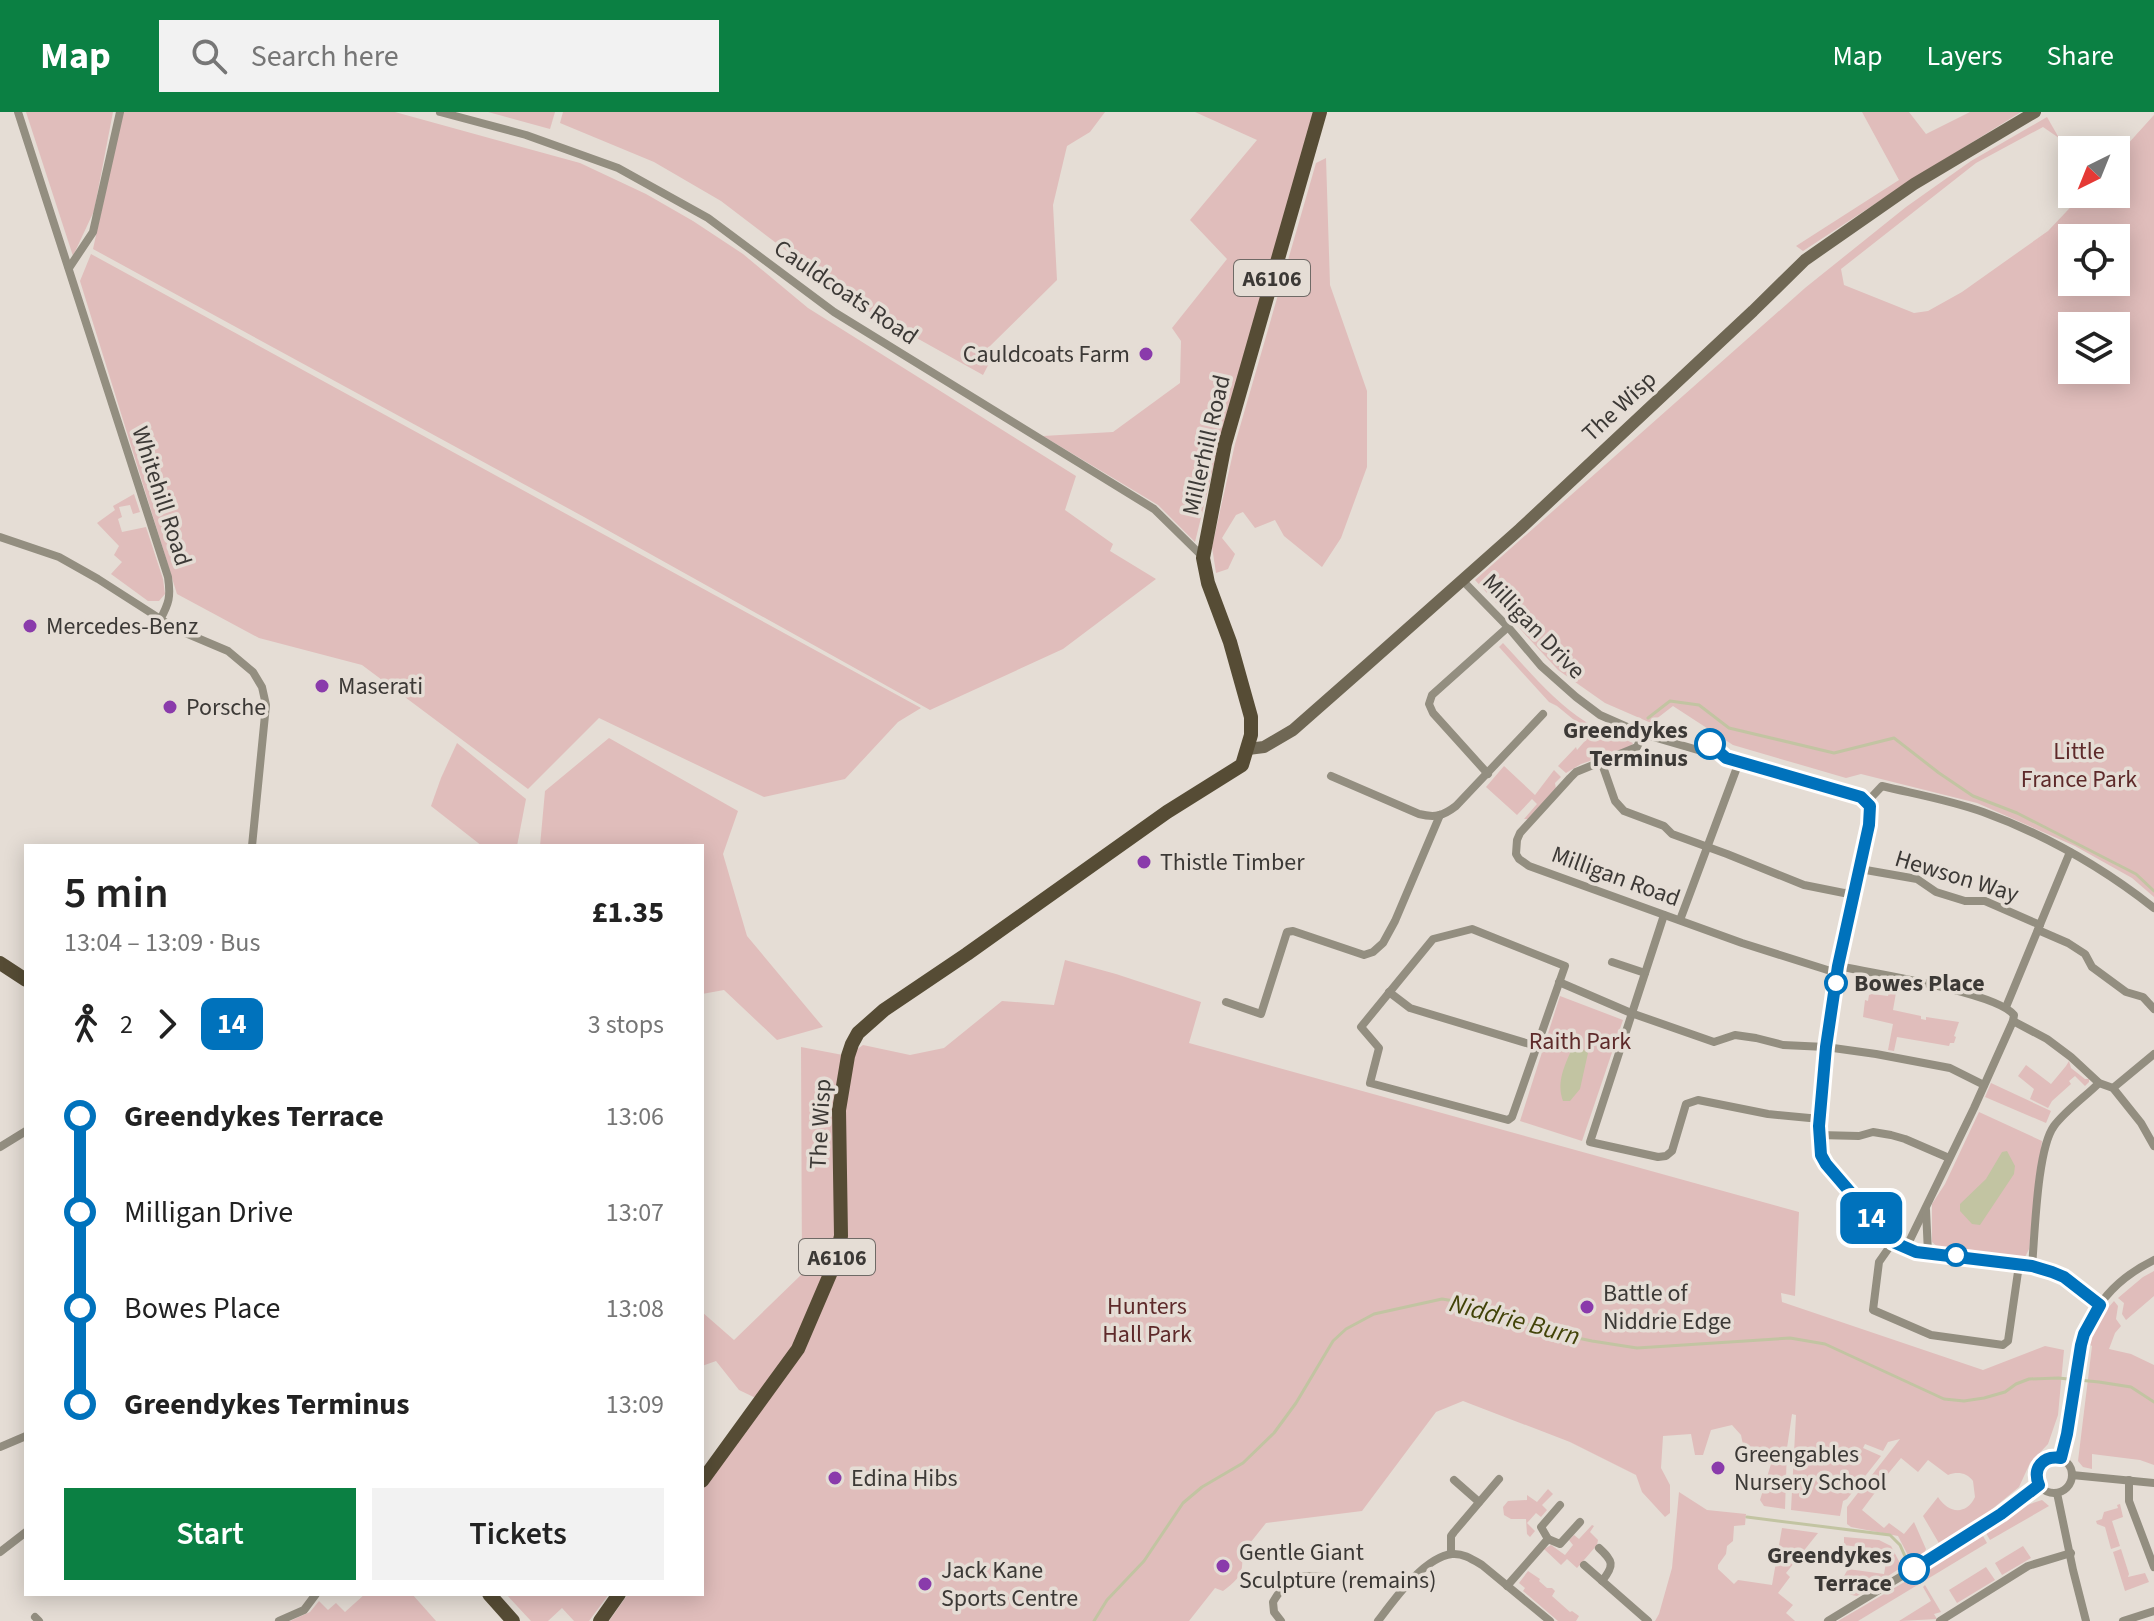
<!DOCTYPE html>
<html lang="en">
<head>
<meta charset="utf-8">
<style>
  body { margin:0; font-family:"Source Sans 3",sans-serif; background:#f2f2f2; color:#222; height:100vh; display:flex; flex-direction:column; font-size:30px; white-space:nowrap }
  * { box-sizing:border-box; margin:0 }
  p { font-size:26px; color:#767676 }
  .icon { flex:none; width:44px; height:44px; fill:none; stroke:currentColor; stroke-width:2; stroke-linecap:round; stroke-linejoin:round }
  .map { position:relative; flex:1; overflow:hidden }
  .drawer { position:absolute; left:24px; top:732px; width:680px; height:752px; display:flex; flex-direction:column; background:#fff; border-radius:0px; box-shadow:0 4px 20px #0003 }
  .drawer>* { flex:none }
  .badge { padding:0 16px; border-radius:12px; font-size:28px; line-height:52px }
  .needle { width:52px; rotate:223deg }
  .tools { position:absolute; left:2058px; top:24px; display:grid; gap:16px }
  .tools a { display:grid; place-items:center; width:72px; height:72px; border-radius:0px; background:#fff; box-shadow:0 4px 20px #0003; font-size:40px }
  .map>.badge { position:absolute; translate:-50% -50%; box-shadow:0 0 0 4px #fff }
  .legs { display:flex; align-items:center; gap:12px; height:88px; padding:0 40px; font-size:26px }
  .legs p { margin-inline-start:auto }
  .head { display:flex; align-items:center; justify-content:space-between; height:136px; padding:0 40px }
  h1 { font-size:44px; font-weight:600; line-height:60px }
  .cta { display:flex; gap:16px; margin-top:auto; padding:16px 40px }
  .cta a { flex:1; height:92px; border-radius:0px; background:#0b8043; color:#fff; font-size:32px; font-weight:600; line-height:92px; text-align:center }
  .cta a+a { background:#f2f2f2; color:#222 }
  ul { padding:0 40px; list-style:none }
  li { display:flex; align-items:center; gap:28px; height:96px; font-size:30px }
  li i { display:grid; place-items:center; width:12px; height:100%; margin:0 10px; background:currentColor }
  li i::after { content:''; width:20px; height:20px; margin:-10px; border:6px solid; border-radius:50%; background:#fff }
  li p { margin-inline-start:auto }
  li:first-child i { background:linear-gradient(#0000 50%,currentColor 0) }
  li:last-child i { background:linear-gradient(currentColor 50%,#0000 0) }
  header { display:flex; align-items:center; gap:48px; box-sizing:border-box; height:112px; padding:0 40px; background:#0b8043; color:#fff }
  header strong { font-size:38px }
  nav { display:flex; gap:44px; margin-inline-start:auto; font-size:28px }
  .search { width:560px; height:72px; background:#f2f2f2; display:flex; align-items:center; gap:20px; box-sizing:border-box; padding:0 28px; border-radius:0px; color:#767676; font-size:30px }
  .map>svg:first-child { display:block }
  .green { fill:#e0bdbb; fill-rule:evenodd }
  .water { fill:#c2c4a2 }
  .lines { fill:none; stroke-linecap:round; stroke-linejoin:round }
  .stream { stroke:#c2c4a2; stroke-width:3 }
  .street { stroke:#938e80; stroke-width:8 }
  .secondary { stroke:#6f6754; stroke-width:12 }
  .primary { stroke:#564c35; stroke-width:14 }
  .line-1-casing { stroke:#fff; stroke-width:18 }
  .line-1 { stroke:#0072bc; stroke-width:12 }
  .poi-dot { fill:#8a3bab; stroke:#e5ddd5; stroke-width:3 }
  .stop-1-dot { fill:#fff; stroke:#0072bc; stroke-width:4 }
  .labels { text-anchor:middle; stroke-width:7; stroke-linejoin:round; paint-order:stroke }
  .shield { fill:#e5ddd5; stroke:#6f6a66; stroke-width:2 }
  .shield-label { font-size:22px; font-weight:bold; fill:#3c3936 }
  .street-label { font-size:24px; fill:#3c3936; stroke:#e5ddd5 }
  .poi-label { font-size:24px; fill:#3c3936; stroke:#e5ddd5; text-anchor:start }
  .stop-label { font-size:24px; font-weight:bold; fill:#3c3936; stroke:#e5ddd5; text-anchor:end }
  .park-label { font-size:24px; fill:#5e2a2a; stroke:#e5ddd5 }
  .water-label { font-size:26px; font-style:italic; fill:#414207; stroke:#e5ddd5 }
</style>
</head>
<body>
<header>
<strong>Map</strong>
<div class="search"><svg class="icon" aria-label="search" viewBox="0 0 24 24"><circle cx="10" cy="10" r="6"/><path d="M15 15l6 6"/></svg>Search here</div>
<nav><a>Map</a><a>Layers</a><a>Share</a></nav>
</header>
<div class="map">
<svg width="2154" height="1509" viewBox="0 0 2154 1509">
  <rect width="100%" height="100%" fill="#e5ddd5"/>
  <g class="green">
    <polygon points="26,0 113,0 94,99 73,144"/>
    <polygon points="123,0 395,0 580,51 646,82 693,109 743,142 808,196 1076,364 1065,398 1113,432 1110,439 1156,467 1063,537 930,598 584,405 93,137"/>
    <polygon points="488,0 555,0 550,17"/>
    <polygon points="563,0 1105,0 1090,20 1067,34 1053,93 1057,168 988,236 994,242 983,263 827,176 792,143 721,89 654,50 560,11"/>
    <polygon points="1195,0 1314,0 1220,329 1195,430 1158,393 1043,324 1113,320 1180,271 1181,229 1172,216 1227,147 1190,108 1257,28"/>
    <polygon points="1862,0 1909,0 1926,22 1970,0 2021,0 1913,67 1803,139 1796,134 1899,68"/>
    <path d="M2154 3V785L2132 766 2075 734 1977 691 1861 662 1846 666 1733 633 1673 594 1651 611 1605 591 1558 558 1475 468 1805 176 1906 95 1971 49 2047 5 2059 26 2043 15 1976 51 1841 157 1844 173 1914 201 1928 199 1962 180 2048 119 2083 82H2116V45ZM2072 126H2116V170H2072ZM2116 214V258H2072V214Z"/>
    <polygon points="1326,46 1330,173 1367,279 1367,355 1341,426 1322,455 1284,424 1275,408 1255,416 1243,400 1236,403 1222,426 1235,442 1228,457 1216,461 1212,435 1235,332 1316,51"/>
    <polygon points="91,142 921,596 898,610 845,667 764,685 599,606 528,677 362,553 259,526 177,482 80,169"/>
    <polygon points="134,382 140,400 133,402 130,393 119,395 122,405 118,407 122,420 146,415 163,467 165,482 159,489 148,489 111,462 122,450 114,443 119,434 97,411 115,398 113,394"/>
    <path d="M1503 531C1529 559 1554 590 1586 610 1601 619 1618 624 1633 631L1630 635 1581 652 1566 661 1558 654 1576 635 1577 638 1591 622 1557 594 1549 590 1499 535Z"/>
    <polygon points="609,626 738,699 723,742 747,824 823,915 777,928 724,878 702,882 702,734 540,734 545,679"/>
    <polygon points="457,631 526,687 517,734 482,734 431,694 441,666"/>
    <polygon points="1504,654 1535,683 1554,658 1561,665 1555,671 1556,677 1530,707 1524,707 1537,692 1532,687 1517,703 1486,675"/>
    <path d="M1065 848 1116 862 1201 890 1189 931 1799 1100 1795 1184 1781 1181 1782 1190 1983 1258 2045 1234 2064 1238 2058 1303 2048 1332 2030 1351 2019 1375 1991 1398 1989 1403 1940 1433 1923 1404 1938 1385C1948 1401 1966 1404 1975 1385L1973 1369C1967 1361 1958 1359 1948 1363L1928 1348 1918 1360 1901 1346 1887 1363 1884 1362 1874 1375 1877 1378 1862 1398 1884 1416 1889 1411 1904 1422 1914 1410 1926 1437 1924 1442 1911 1449 1898 1424 1851 1415 1847 1412V1395L1900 1327 1888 1330 1883 1339 1865 1332 1863 1336 1881 1344 1847 1387 1843 1389 1840 1404 1791 1398 1796 1303 1792 1302 1787 1336 1785 1397 1764 1394 1760 1388 1771 1352 1746 1347 1741 1323 1732 1313 1711 1318 1703 1343H1695L1691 1322 1663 1324 1661 1356 1670 1373V1401L1665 1405 1642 1380 1636 1363 1570 1330 1463 1289 1436 1300 1362 1399 1266 1411 1239 1445 1242 1447C1244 1463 1235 1470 1223 1479L1215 1476 1189 1509H609L628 1482H702V1379L766 1291 739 1278 716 1249 702 1254V1200L734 1228 802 1162 801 935 848 944 863 933 910 943 944 936 1002 889 1054 893Z"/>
    <polygon points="1876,871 1897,875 1893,898 1921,904 1921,907 1926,908 1926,905 1959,910 1954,924 1956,925 1954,931 1950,931 1949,934 1897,925 1894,939 1888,938 1893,912 1863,905 1865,888 1868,889 1869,883 1872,882 1888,884 1889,880 1875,877"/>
    <polygon points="1560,884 1623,908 1582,1029 1520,1009"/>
    <polygon points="2069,949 2071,956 2085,967 2089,967 2089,970 2085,974 2075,964 2069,969 2071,972 2052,989 2048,996 2030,987 2034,977 2018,964 2026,953 2051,972 2066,954"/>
    <polygon points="1991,971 2051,999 2046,1011 1985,985"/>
    <polygon points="1979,1000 2042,1029 2029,1137 2024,1147 1938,1135 1932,1130 1932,1092 1945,1072"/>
    <polygon points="2154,1159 2154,1184 2126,1208 2122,1202 2124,1191 2118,1186 2143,1165"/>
    <polygon points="2114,1189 2118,1194 2116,1207 2121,1214 2115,1221 2109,1237 2131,1242 2154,1253 2154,1353 2140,1348 2092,1342 2092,1357 2083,1355 2078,1349 2092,1234 2088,1232 2101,1204"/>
    <polygon points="1548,1377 1553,1382 1542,1393 1547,1398 1541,1405 1536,1401 1527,1411 1535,1419 1530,1425 1527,1422 1526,1407 1511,1407 1504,1403 1503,1395 1508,1389 1527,1388 1527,1383 1537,1390"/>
    <polygon points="1679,1380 1707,1398 1746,1402 1745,1413 1734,1414 1733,1429 1727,1434 1726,1442 1718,1453 1718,1457 1734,1472 1738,1468 1772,1473 1782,1416 1818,1421 1786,1461 1790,1465 1778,1481 1793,1493 1786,1501 1795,1509 1655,1509 1659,1502 1672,1456"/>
    <polygon points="2042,1388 2049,1394 1990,1428 1986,1421 2027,1393"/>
    <polygon points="2120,1392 2123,1405 2112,1409 2120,1434 2111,1437 2105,1415 2097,1412 2096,1409 2102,1407 2104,1400 2118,1396 2117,1393"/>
    <polygon points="1592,1413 1594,1414 1590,1420 1598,1428 1597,1433 1577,1456 1567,1447 1561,1453 1544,1437 1551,1433 1565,1443 1573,1433 1569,1428 1574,1423 1579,1427"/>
    <polygon points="1983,1424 1987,1431 1858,1509 1838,1509"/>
    <path d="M1844 1425 1879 1428 1891 1434 1902 1455 1857 1484C1849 1483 1841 1479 1840 1471L1848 1457 1884 1462 1888 1439 1844 1433Z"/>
    <polygon points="2023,1434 2031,1446 2002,1463 1995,1451"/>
    <polygon points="2121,1437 2129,1462 2128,1465 2145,1461 2149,1470 2125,1479 2113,1440"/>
    <polygon points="1986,1455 1995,1468 1957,1491 1949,1478"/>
    <polygon points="1528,1459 1540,1467 1539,1469 1547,1476 1552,1476 1555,1479 1552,1484 1570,1500 1572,1499 1579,1504 1576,1509 1558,1509 1523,1479 1525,1476 1519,1471"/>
    <polygon points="1925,1473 1941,1500 1934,1502 1937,1507 1899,1509 1931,1489 1923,1475"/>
    <polygon points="365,1482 412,1482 436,1509 290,1509 310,1500 319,1489 328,1498 336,1491 345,1500"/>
    <polygon points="506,1482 609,1482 589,1509 574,1509 562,1496 548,1509 531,1509"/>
  </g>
  <g class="water">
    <path d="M1572 936H1581L1588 941 1580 977 1570 989H1563C1556 969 1565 954 1572 936Z"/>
    <polygon points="2007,1039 2015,1054 2014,1062 1980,1113 1972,1112 1960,1099 1960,1092 1986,1067 2002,1040"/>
  </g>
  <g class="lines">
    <g class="stream">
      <polyline points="1648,606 1670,589 1699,593 1729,616 1834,641 1894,626 1939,661 1973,684 2017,701 2136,762 2154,779"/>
      <polyline points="1747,1405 1890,1423 1900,1433 1908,1451"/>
      <polyline points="1094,1509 1107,1488 1144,1449 1183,1391 1202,1375 1243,1351 1274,1321 1296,1291 1333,1229 1346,1217 1374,1202 1442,1187 1479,1193 1544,1219 1592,1229 1637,1236 1790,1226 1825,1232 1944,1287 1964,1289 1984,1286 2005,1280 2016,1272 2029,1267 2058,1266 2099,1270 2131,1275 2154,1290"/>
    </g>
    <g class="street">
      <path d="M18 0 168 465C171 485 169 491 160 508"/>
      <polyline points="440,0 526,23 618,56 708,106 834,200 1154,397 1203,445"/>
      <polyline points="69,156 93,120 120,0"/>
      <polyline points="0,425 59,445 98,467 176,517 228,539 253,560 262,575 266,593 252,734"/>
      <path d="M1463 469 1508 515 1541 554 1576 585 1600 603 1643 622 1849 682C1869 688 1872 692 1869 713L1838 854 1826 935 1819 1014 1821 1043 1840 1071 1893 1130 1916 1140 2032 1154 2052 1160 2064 1165 2100 1193"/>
      <polyline points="1643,622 1637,635 1576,660 1570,666 1520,721 1517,728 1516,742 1519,747 1529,754 1742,831 1837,861"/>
      <polyline points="1601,649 1615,689 1624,699 1664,714 1672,722 1727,742 1804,773 1844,781 1855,780"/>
      <polyline points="1488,662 1433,601 1429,592 1432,583 1508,515"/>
      <path d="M1331 664 1419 702C1435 706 1443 704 1456 694L1543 602"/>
      <path d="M1867 690 1882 674C1915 682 1950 688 1983 700 2044 722 2103 756 2154 796"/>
      <polyline points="1860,757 1917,767 1936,780 1965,789 1985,789 2040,813"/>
      <polyline points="1664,803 1590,1030 1658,1045 1666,1044 1672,1039 1686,992 1698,988 1768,1002 1820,1007"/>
      <polyline points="1680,808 1739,650"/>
      <polygon points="1472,817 1565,854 1512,1005 1508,1008 1370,971 1379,936 1361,915 1433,827"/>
      <polyline points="2038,818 2068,831 2085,842 2092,855 2126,880 2143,885 2154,897"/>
      <polyline points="1612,850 1645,861"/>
      <path d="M1838 854C1871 861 1996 880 2014 903L2013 909 1974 996 1906 1136"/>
      <polyline points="1559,870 1631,901 1714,930 1735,923 1756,926 1783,933 1826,935 1876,942 1950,956 1984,973"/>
      <polyline points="1389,880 1410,896 1536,934"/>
      <polyline points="1226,890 1261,902 1287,820 1293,819 1364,843 1373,840 1383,831 1395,809 1440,703"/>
      <polyline points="2006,895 2070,740"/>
      <polyline points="2013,909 2047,927 2071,945 2099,971 2113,976 2141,1011 2154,1034"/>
      <polyline points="2113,976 2154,942"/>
      <polyline points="1819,1023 1859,1024 1873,1020 1891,1023 1905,1027 1949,1046"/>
      <polyline points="0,1035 26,1019"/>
      <polyline points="1926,1098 1928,1141"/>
      <polyline points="1893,1130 1879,1150 1873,1198 1931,1223 2003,1233 2008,1229 2019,1153"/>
      <path d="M2032 1154C2035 1122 2037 1037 2054 1014 2066 998 2085 985 2099 971"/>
      <polyline points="0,1335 26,1324"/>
      <circle cx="2054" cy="1363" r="18"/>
      <path d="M2061 1346C2083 1265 2063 1193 2154 1148"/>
      <polyline points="2072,1363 2154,1371"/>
      <polyline points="1454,1368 1479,1390"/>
      <polyline points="2129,1368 2129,1389 2154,1455"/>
      <polyline points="2057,1381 2073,1458 2086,1509"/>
      <polyline points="1548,1427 1560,1432 1580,1410"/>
      <path d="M1599 1436C1613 1449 1615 1453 1602 1469"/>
      <polyline points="0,1440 26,1420"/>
      <polyline points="1451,1442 1451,1424 1454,1420 1499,1367"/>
      <polyline points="1584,1453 1648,1509"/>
      <polyline points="1507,1474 1548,1427 1541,1415 1560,1393"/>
      <polyline points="35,1505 39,1509"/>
      <polyline points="279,1509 304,1498 316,1482"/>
      <path d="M1281 1509 1274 1500 1273 1490C1290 1462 1296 1463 1327 1465"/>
      <path d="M1378 1509C1394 1488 1424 1445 1452 1442 1463 1441 1472 1447 1482 1453L1550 1509"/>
      <polyline points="1828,1509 1974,1420 2039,1373"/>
      <polyline points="1940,1509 2028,1454 2071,1441"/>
      <polyline points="2123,1509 2154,1499"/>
    </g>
    <polyline class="secondary" points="1248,637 1264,635 1293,618 1368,552 1520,417 1753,199 1805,148 1914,72 2035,0"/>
    <g class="primary">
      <polyline points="0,851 26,868"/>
      <polyline points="702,1369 798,1237 834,1153 841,1124 839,998 848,944 852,932 858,921 884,898 967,842 1167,700 1242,653 1251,623 1251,605 1230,530 1208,471 1203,446 1225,332 1320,0"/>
      <polyline points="489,1482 513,1509"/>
      <polyline points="600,1509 619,1482"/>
    </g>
  </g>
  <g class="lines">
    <g class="line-1-casing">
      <path id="line-1" d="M1710 632 1726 646 1861 685 1870 694 1869 713 1838 854 1826 935 1819 1014 1821 1043 1826 1052 1893 1130 1916 1140 2032 1154 2052 1160 2064 1165 2100 1193 2084 1222 2081 1233 2067 1322 2061 1346C2043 1343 2032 1356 2039 1373L2001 1402 1914 1457"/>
    </g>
    <use href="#line-1" class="line-1"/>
  </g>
  <g class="poi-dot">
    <circle cx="1146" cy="242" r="8"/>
    <circle cx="30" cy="514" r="8"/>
    <circle cx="322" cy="574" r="8"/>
    <circle cx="170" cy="595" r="8"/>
    <circle cx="1144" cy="750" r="8"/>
    <circle cx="1587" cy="1195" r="8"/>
    <circle cx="1718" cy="1356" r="8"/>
    <circle cx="835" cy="1366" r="8"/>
    <circle cx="1223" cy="1454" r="8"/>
    <circle cx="925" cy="1472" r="8"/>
  </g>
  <g class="stop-1-dot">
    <circle cx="1710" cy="632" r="14"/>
    <circle cx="1836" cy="871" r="10"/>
    <circle cx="1956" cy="1143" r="10"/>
    <circle cx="1914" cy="1457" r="14"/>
  </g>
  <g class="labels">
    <g class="shield">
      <rect x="1234" y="148" width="76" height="36" rx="6"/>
      <rect x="799" y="1127" width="76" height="36" rx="6"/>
    </g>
    <g class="shield-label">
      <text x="1272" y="174">A6106</text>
      <text x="837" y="1153">A6106</text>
    </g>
    <g class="street-label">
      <text transform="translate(846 180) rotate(34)" y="8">Cauldcoats Road</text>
      <text transform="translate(1619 294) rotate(-43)" y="8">The Wisp</text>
      <text transform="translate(1206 333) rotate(-77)" y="8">Millerhill Road</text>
      <text transform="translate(162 384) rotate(72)" y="8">Whitehill Road</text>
      <text transform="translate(1534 514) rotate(46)" y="8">Milligan Drive</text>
      <text transform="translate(1616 764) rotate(20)" y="8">Milligan Road</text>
      <text transform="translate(1957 764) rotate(17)" y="8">Hewson Way</text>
      <text transform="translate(820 1012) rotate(-87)" y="8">The Wisp</text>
    </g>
    <g class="poi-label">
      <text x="1130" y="250" text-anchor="end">Cauldcoats Farm</text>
      <text x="46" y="522">Mercedes-Benz</text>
      <text x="338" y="582">Maserati</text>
      <text x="186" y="603">Porsche</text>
      <text x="1160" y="758">Thistle Timber</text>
      <text x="1603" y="1189">Battle of<tspan x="1603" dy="28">Niddrie Edge</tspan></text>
      <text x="1734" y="1350">Greengables<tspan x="1734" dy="28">Nursery School</tspan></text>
      <text x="851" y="1374">Edina Hibs</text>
      <text x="1239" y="1448">Gentle Giant<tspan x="1239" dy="28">Sculpture (remains)</tspan></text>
      <text x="941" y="1466">Jack Kane<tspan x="941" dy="28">Sports Centre</tspan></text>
    </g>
    <g class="stop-label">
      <text x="1688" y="626">Greendykes<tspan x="1688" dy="28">Terminus</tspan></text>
      <text x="1854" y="879" text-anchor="start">Bowes Place</text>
      <text x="1892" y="1451">Greendykes<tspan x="1892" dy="28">Terrace</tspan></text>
    </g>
    <g class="park-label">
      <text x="2079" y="647">Little<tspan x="2079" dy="28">France Park</tspan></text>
      <text x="1580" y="937">Raith Park</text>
      <text x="1147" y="1202">Hunters<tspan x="1147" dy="28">Hall Park</tspan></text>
    </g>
    <g class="water-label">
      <text transform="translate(1515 1207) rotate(15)" y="9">Niddrie Burn</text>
    </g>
  </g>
</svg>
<div class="tools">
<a><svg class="needle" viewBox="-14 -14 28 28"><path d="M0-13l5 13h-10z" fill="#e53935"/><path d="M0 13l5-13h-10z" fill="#767676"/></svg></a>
<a><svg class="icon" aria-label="locate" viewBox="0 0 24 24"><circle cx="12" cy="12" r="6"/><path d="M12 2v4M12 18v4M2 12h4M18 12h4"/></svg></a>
<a><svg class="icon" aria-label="layers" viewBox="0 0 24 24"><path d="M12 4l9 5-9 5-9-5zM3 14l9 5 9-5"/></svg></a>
</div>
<b class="badge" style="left:1871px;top:1106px;background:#0072bc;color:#fff">14</b>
<section class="drawer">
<div class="head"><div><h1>5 min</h1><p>13:04 – 13:09 · Bus</p></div><b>£1.35</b></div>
<div class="legs"><svg class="icon" aria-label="walk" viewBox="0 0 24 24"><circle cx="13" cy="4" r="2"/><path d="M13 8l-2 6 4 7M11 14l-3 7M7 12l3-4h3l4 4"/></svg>2<svg class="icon" aria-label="forward" viewBox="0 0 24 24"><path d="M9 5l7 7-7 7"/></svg><b class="badge" style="background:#0072bc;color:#fff">14</b><p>3 stops</p></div>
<ul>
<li><i style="color:#0072bc"></i><b>Greendykes Terrace</b><p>13:06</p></li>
<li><i style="color:#0072bc"></i><span>Milligan Drive</span><p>13:07</p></li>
<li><i style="color:#0072bc"></i><span>Bowes Place</span><p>13:08</p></li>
<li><i style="color:#0072bc"></i><b>Greendykes Terminus</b><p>13:09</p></li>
</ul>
<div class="cta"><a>Start</a><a>Tickets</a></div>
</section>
</div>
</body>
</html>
